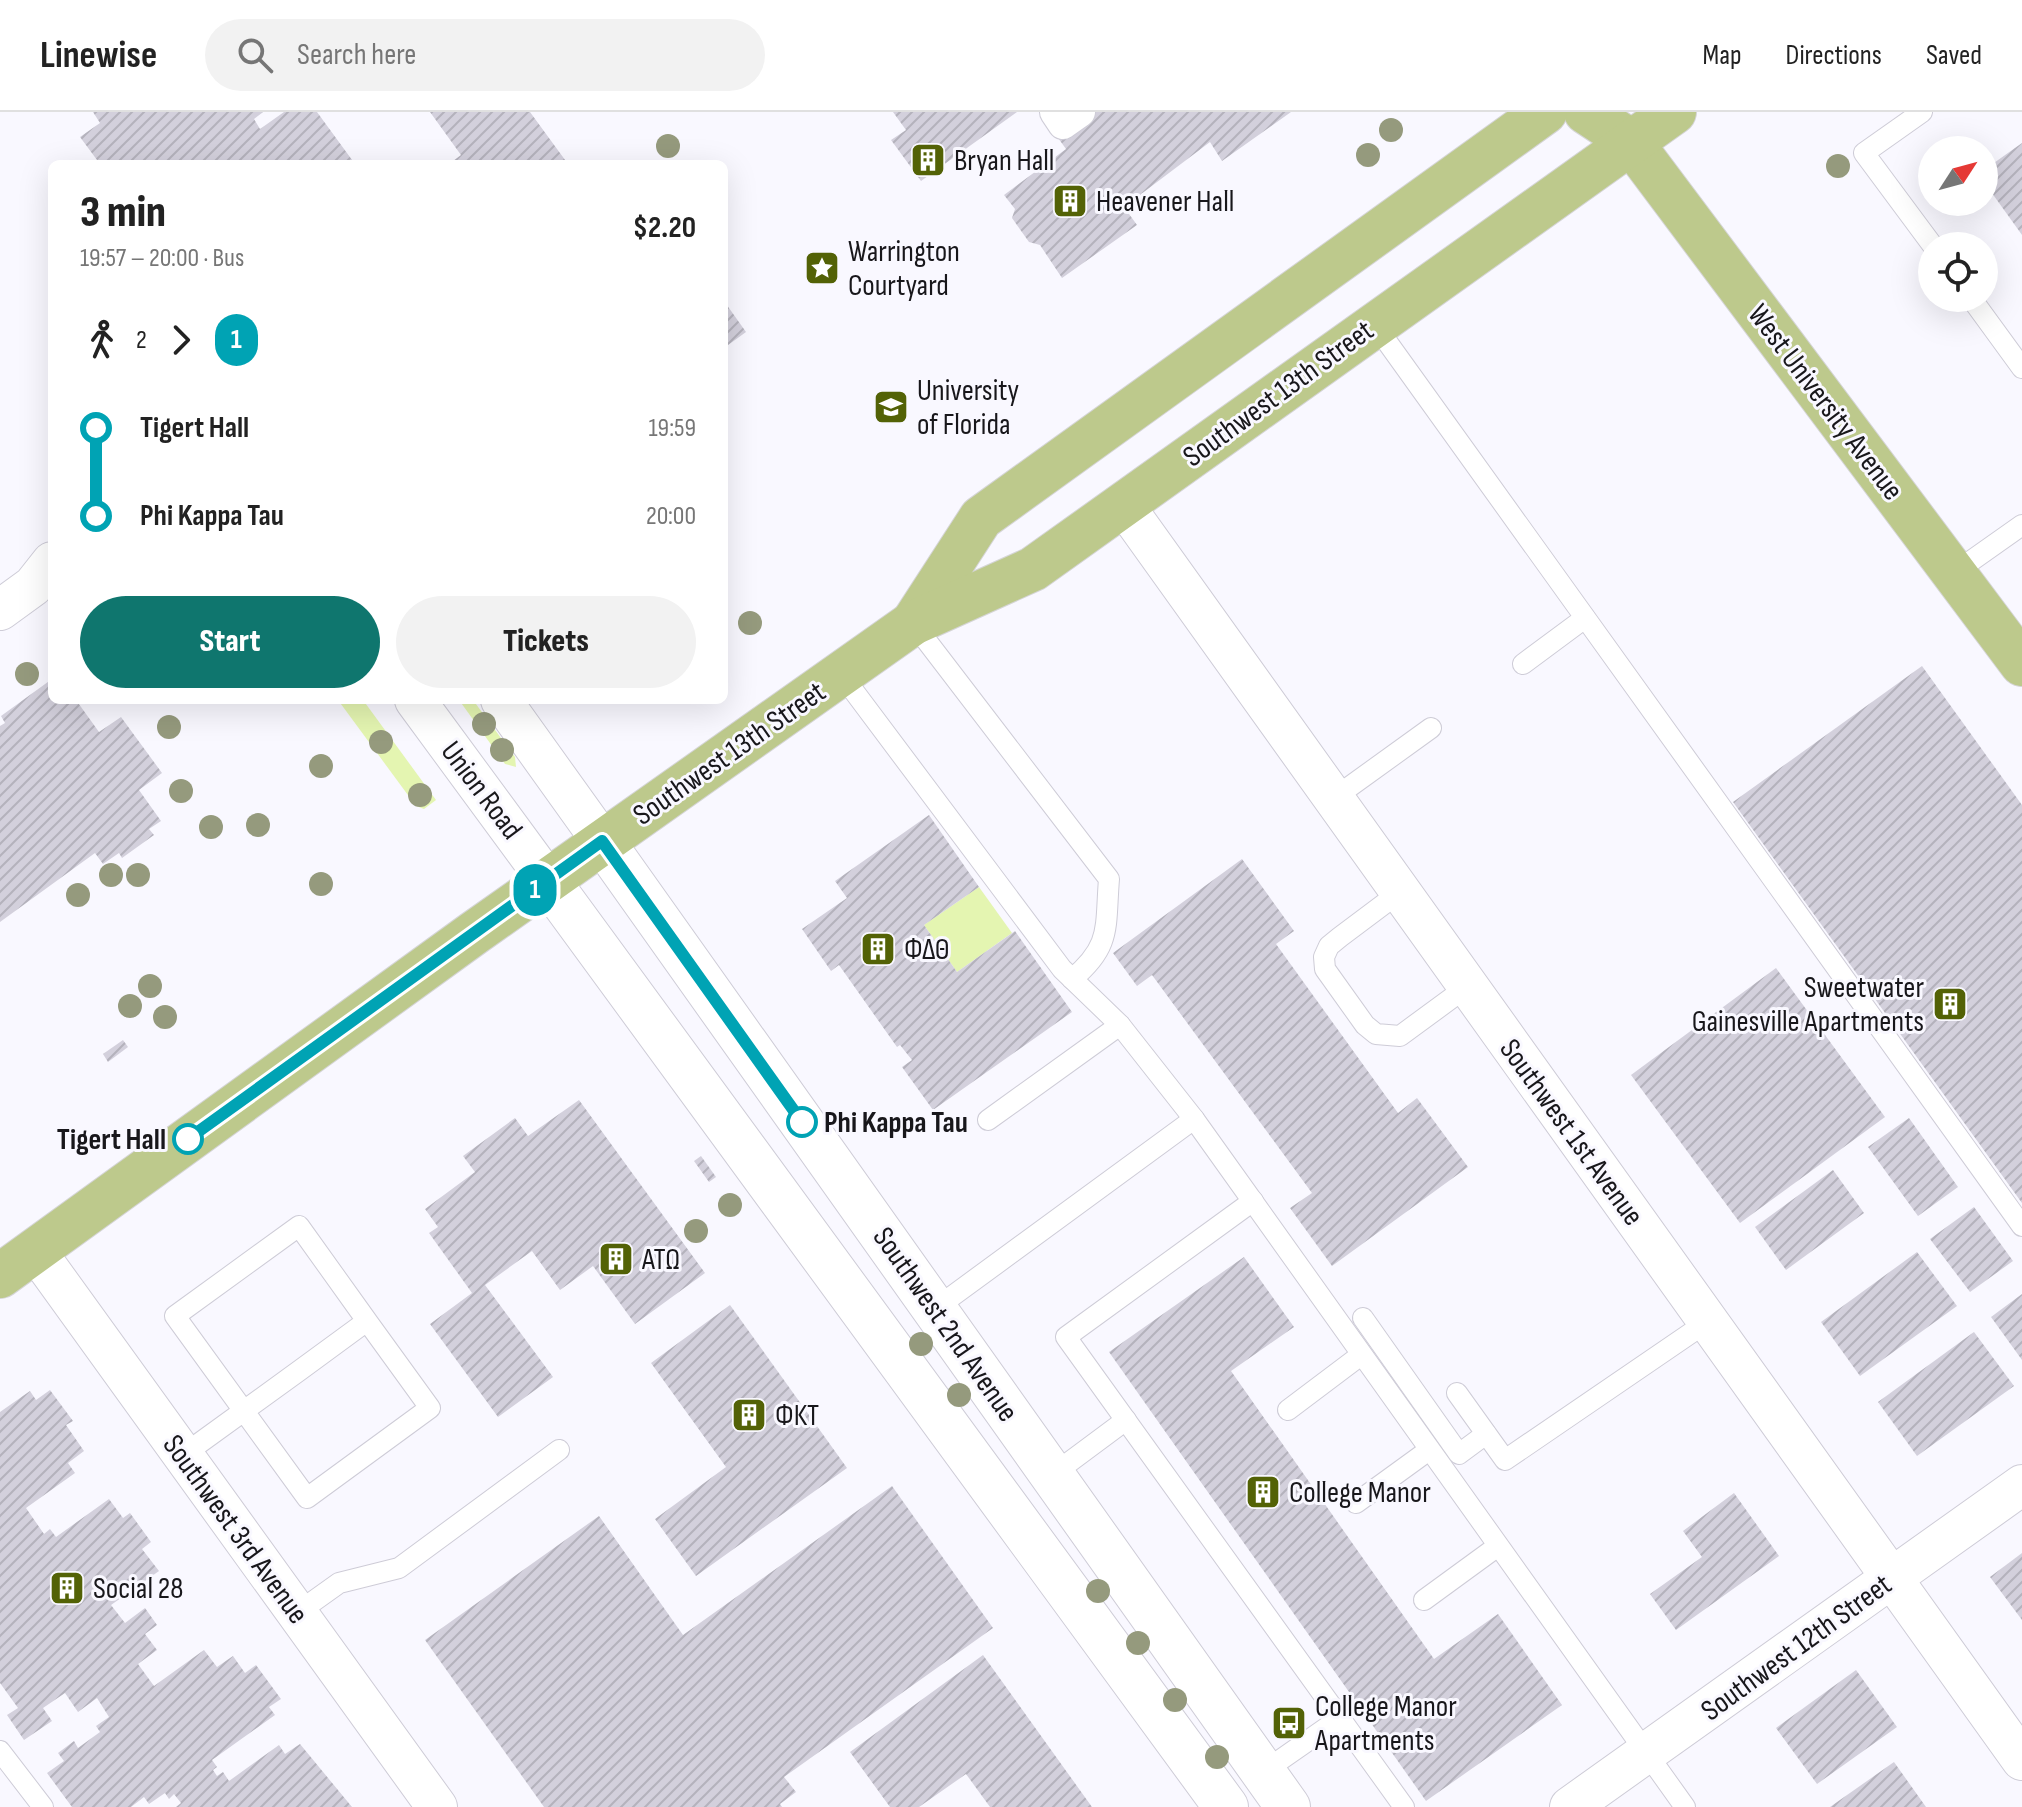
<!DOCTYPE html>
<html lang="en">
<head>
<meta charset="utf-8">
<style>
  body { margin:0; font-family:"Sofia Sans Condensed",sans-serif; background:#f2f2f2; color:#222; height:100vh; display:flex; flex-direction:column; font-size:30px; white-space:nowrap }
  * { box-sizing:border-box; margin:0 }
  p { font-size:26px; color:#767676 }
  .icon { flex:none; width:44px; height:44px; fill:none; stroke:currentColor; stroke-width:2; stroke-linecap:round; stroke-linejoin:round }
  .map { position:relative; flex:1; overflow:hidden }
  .details { position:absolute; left:48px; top:48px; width:680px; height:544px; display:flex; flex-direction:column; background:#fff; border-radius:12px; box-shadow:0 8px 32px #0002 }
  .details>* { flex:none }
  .badge { padding:0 16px; border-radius:26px; font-size:28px; line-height:52px }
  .needle { width:52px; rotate:54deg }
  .controls { position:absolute; left:1918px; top:24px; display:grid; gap:16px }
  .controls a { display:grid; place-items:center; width:80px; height:80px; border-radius:50%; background:#fff; box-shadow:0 8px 32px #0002; font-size:40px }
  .map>.badge { position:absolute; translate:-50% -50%; box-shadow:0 0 0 4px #fff }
  .legs { display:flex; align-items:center; gap:12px; height:88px; padding:0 32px; font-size:26px }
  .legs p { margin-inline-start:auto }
  .head { display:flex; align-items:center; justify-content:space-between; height:136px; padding:0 32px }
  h1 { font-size:44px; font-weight:800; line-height:60px }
  .action { display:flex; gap:16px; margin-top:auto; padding:16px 32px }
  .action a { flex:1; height:92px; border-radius:48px; background:#0f766e; color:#fff; font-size:32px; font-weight:800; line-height:92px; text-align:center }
  .action a+a { background:#f2f2f2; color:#222 }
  ul { padding:0 32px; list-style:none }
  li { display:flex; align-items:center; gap:28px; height:88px; font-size:30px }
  li i { display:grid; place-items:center; width:12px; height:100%; margin:0 10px; background:currentColor }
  li i::after { content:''; width:20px; height:20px; margin:-10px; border:6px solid; border-radius:50%; background:#fff }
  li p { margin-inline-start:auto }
  li:first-child i { background:linear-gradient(#0000 50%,currentColor 0) }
  li:last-child i { background:linear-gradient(currentColor 50%,#0000 0) }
  header { display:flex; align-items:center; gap:48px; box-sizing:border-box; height:112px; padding:0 40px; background:#fff; border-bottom:2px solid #e0e0e0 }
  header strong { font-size:38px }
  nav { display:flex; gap:44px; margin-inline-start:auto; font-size:28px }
  .search { width:560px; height:72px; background:#f2f2f2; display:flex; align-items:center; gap:20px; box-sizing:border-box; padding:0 28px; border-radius:44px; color:#767676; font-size:30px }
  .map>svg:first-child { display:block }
  .green { fill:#e4f5b1 }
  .building { fill:url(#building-hatch) }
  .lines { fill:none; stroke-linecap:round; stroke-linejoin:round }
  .service-casing { stroke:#ceccd7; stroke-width:22 }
  .pedestrian-casing { stroke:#ceccd7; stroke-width:32 }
  .minor-casing { stroke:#ceccd7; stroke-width:42 }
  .tertiary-casing { stroke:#ceccd7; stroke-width:46 }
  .primary-casing { stroke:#d5d5d6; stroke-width:46 }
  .service { stroke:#fff; stroke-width:20 }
  .pedestrian { stroke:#fff; stroke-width:30 }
  .minor { stroke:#fff; stroke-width:40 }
  .tertiary { stroke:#fff; stroke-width:44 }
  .primary { stroke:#bdc98c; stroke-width:44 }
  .tree { fill:#959a7d }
  .line-1-casing { stroke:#fff; stroke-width:18 }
  .line-1 { stroke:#00a3b4; stroke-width:12 }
  .stop-1-dot { fill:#fff; stroke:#00a3b4; stroke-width:4 }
  .labels { text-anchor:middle; stroke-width:6; stroke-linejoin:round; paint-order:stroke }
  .poi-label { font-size:30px; fill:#18171b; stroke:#f9f8ff; text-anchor:start }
  .street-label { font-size:30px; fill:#18171b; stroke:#f9f8ff }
  .stop-label { font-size:30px; font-weight:bold; fill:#18171b; stroke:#f9f8ff; text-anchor:start }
</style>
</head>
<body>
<header>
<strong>Linewise</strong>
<div class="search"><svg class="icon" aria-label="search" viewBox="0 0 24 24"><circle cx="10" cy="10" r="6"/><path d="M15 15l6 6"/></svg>Search here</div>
<nav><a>Map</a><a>Directions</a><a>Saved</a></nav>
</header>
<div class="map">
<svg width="2022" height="1695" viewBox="0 0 2022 1695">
  <defs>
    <pattern id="building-hatch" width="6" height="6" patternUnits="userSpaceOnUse" patternTransform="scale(2)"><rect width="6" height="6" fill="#d3d0dc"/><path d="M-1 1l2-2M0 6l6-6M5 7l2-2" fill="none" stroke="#b4b2bc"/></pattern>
  </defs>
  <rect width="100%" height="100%" fill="#f9f8ff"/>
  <g class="green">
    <polygon points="338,588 363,588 436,688 424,697 416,694"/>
    <polygon points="459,588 473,588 515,645 516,655 505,652"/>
    <polygon points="979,775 1012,821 957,860 924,813"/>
  </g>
  <g class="building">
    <polygon points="93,0 263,0 254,7 260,17 284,0 317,0 355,52 100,52 80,25 100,11"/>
    <polygon points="430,0 530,0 568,52 449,52 461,43"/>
    <polygon points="893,0 1017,0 921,69 891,28 906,18"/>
    <polygon points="1080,0 1291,0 1222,49 1210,30 1124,95 1137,113 1062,166 1040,133 1029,130 1012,106 1015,97 1004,83 1066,37 1053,19"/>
    <polygon points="2022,31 2022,123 1984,70 1984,58"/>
    <polygon points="724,189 746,220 724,236"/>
    <polygon points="1922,554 2022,693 2022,1091 1733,690"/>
    <polygon points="52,567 52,588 76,588 99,620 121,605 162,661 139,678 161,709 149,717 154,723 122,746 119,741 103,752 95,741 0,810 0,614 5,611 1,604"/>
    <polygon points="929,703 979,775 924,813 957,860 1015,819 1072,900 933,998 902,955 912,948 900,933 897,935 839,853 831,859 802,817 847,786 835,769"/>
    <polygon points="1242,747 1294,819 1276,832 1398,1001 1417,986 1468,1055 1332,1154 1290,1096 1312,1081 1152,863 1137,874 1113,841"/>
    <polygon points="1776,856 1885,1005 1740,1111 1631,963"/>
    <polygon points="123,928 128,935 108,950 103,942"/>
    <polygon points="579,988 705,1161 635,1212 593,1154 560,1178 532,1139 485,1173 553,1265 498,1305 430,1212 472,1181 429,1121 438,1115 425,1097 475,1060 463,1044 515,1006 528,1024"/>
    <polygon points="1909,1006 1958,1075 1918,1104 1868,1035"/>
    <polygon points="701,1044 716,1065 709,1070 694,1049"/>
    <polygon points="1833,1058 1864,1101 1786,1158 1755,1115"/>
    <polygon points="1974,1095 2013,1149 1970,1180 1930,1127"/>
    <polygon points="1917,1140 1957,1194 1860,1264 1821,1210"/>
    <polygon points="1244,1145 1294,1215 1231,1259 1434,1547 1498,1502 1562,1593 1426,1689 1109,1240"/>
    <polygon points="2022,1182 2022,1248 1991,1205"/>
    <polygon points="730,1193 847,1356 696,1464 655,1407 726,1355 651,1251"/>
    <polygon points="1974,1220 2014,1274 1917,1344 1878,1290"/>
    <polygon points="50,1278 73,1309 66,1313 84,1339 68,1351 75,1361 26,1396 44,1422 50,1417 56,1425 109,1387 123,1406 130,1401 151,1430 142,1437 159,1459 111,1493 125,1511 145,1496 157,1513 145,1522 157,1538 138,1552 154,1574 204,1538 217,1555 233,1544 245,1561 256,1553 281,1587 269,1595 275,1603 212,1648 217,1655 213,1658 217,1664 223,1660 229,1669 279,1633 285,1642 300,1632 352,1695 176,1695 181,1691 174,1682 169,1687 165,1681 149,1692 144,1685 131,1695 72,1695 47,1661 64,1649 58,1641 74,1629 78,1636 100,1620 96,1614 109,1605 97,1586 78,1600 65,1581 43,1596 52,1609 24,1628 7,1603 18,1596 0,1571 0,1300 30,1279 36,1288"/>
    <polygon points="892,1374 993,1516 784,1665 796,1680 780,1692 782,1695 544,1695 425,1528 599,1404 683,1523"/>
    <polygon points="1734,1381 1779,1444 1676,1518 1650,1482 1702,1445 1683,1419"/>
    <polygon points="2022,1441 2022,1508 1990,1465"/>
    <polygon points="983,1543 1092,1695 990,1695 966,1662 919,1695 890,1695 850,1640"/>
    <polygon points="1856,1558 1897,1615 1817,1672 1776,1616"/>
    <polygon points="1894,1650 1926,1695 1830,1695"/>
  </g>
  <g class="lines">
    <g class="service-casing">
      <g id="service">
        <polyline points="1922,0 1864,41 1933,134"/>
        <polyline points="1971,186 2022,256"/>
        <polyline points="1375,213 2022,1114"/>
        <polyline points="1954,461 2022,413"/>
        <path d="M913 511 1109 767C1105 815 1112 834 1072 867"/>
        <polyline points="1523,552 1585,506"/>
        <polyline points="841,562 1062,857 1120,913 1194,1007 1685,1695"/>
        <polyline points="1334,686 1431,616"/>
        <polyline points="1400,780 1340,825 1329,834 1324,845 1325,857 1365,913 1376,922 1400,924 1468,874"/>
        <polyline points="988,1008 1120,913"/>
        <polyline points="1253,1089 1066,1225 1404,1695"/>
        <polyline points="936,1196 1194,1007"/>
        <polyline points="1363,1206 1459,1342 1486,1322"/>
        <polyline points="1457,1281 1505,1348 1707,1210"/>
        <polyline points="1288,1298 1361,1243"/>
        <path d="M183 1343C244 1299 306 1254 367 1209L430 1296 307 1386 175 1204 299 1114 367 1209"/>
        <polyline points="1052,1363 1126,1308"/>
        <polyline points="1356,1391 1429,1338"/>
        <polyline points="1424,1488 1498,1434"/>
        <polyline points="297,1501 339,1471 399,1456 559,1338"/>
        <polyline points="0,1639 43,1695"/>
        <polyline points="1263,1660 1339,1607"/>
      </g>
    </g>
    <g class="pedestrian-casing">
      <polyline id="pedestrian" points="1055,0 1063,12 1080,0"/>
    </g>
    <g class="minor-casing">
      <g id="minor">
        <polyline points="1123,392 2022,1648"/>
        <polyline points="0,498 33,474 52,450"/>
        <polyline points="415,588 548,769"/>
        <polyline points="501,588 602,729"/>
        <polyline points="35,1138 437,1695"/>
        <polyline points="1570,1695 2022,1373"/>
      </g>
    </g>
    <g class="tertiary-casing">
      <g id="tertiary">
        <polyline points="602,729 1288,1695"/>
        <polyline points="548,769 1226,1695"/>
      </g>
    </g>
    <g class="primary-casing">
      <g id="primary">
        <polyline points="1586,0 1630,29 2022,552"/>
        <polyline points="913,511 981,406 1545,0"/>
        <polyline points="0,1164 474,821 913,511 1033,457 1674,0"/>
      </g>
    </g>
    <use href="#service" class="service"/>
    <use href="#pedestrian" class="pedestrian"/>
    <use href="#minor" class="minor"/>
    <use href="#tertiary" class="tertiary"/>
    <use href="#primary" class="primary"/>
  </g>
  <g class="tree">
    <circle cx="1391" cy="18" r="12"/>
    <circle cx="668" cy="34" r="12"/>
    <circle cx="1368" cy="43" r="12"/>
    <circle cx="1838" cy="54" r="12"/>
    <circle cx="750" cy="511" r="12"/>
    <circle cx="27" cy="562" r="12"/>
    <circle cx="484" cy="612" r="12"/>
    <circle cx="169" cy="615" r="12"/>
    <circle cx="381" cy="630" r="12"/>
    <circle cx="502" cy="638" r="12"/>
    <circle cx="321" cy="654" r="12"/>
    <circle cx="181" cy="679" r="12"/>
    <circle cx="420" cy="683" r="12"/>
    <circle cx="258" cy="713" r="12"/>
    <circle cx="211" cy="715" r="12"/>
    <circle cx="111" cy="763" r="12"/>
    <circle cx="138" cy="763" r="12"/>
    <circle cx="321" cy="772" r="12"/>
    <circle cx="78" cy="783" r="12"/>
    <circle cx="150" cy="874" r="12"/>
    <circle cx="130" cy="894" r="12"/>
    <circle cx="165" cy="905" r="12"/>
    <circle cx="730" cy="1093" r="12"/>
    <circle cx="696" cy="1119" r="12"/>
    <circle cx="921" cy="1232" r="12"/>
    <circle cx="959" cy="1283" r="12"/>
    <circle cx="1098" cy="1479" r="12"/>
    <circle cx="1138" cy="1531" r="12"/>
    <circle cx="1175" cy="1588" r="12"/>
    <circle cx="1217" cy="1645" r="12"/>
  </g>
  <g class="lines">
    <g class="line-1-casing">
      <polyline id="line-1" points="188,1027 602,729 802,1010"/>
    </g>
    <use href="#line-1" class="line-1"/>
  </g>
  <defs>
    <g id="building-square" transform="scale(1.8)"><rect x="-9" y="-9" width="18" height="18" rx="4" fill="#536206" stroke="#f9f8ff"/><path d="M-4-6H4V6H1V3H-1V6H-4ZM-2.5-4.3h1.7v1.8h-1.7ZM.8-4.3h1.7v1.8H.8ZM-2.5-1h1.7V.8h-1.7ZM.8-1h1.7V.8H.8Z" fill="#fff"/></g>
    <g id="sight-square" transform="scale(1.8)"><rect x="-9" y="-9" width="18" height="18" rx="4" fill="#536206" stroke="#f9f8ff"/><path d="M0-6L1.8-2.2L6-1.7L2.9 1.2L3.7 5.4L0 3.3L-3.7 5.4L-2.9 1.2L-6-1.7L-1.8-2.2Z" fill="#fff"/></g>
    <g id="university-square" transform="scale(1.8)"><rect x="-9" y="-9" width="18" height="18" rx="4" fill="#536206" stroke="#f9f8ff"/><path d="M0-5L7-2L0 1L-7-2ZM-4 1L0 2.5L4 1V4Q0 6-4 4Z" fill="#fff"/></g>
    <g id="bus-square" transform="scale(1.8)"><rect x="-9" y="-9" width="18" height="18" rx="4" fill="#536206" stroke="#f9f8ff"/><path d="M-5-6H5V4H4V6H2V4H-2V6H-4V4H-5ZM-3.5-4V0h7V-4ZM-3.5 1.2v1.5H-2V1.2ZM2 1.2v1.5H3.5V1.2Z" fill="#fff"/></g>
  </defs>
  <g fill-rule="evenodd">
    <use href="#building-square" x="928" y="48"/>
    <use href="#building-square" x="1070" y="89"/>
    <use href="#sight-square" x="822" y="156"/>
    <use href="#university-square" x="891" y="295"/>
    <use href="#building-square" x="878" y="837"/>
    <use href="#building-square" x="1950" y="892"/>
    <use href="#building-square" x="616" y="1147"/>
    <use href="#building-square" x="749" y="1303"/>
    <use href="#building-square" x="1263" y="1380"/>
    <use href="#building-square" x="67" y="1476"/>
    <use href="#bus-square" x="1289" y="1611"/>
  </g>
  <g class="stop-1-dot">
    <circle cx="802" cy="1010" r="14"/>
    <circle cx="188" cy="1027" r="14"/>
  </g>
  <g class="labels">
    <g class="poi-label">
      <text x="954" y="58">Bryan Hall</text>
      <text x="1096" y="99">Heavener Hall</text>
      <text x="848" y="149">Warrington<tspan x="848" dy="34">Courtyard</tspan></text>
      <text x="917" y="288">University<tspan x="917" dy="34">of Florida</tspan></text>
      <text x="904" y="847">ΦΔΘ</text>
      <text x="1924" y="885" text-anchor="end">Sweetwater<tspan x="1924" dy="34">Gainesville Apartments</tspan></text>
      <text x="642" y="1157">ΑΤΩ</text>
      <text x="775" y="1313">ΦΚΤ</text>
      <text x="1289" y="1390">College Manor</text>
      <text x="93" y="1486">Social 28</text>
      <text x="1315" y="1604">College Manor<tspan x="1315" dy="34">Apartments</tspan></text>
    </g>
    <g class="street-label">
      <text transform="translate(1278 281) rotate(-36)" y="10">Southwest 13th Street</text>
      <text transform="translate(1826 290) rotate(53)" y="10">West University Avenue</text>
      <text transform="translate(729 641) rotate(-35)" y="10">Southwest 13th Street</text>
      <text transform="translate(482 678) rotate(53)" y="10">Union Road</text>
      <text transform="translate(1572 1020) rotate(54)" y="10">Southwest 1st Avenue</text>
      <text transform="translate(946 1212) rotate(55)" y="10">Southwest 2nd Avenue</text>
      <text transform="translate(236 1417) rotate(54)" y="10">Southwest 3rd Avenue</text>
      <text transform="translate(1796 1535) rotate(-36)" y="10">Southwest 12th Street</text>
    </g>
    <g class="stop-label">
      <text x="824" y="1020">Phi Kappa Tau</text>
      <text x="166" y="1037" text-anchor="end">Tigert Hall</text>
    </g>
  </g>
</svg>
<div class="controls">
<a><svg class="needle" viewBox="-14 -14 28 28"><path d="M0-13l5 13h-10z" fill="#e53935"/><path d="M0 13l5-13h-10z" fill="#767676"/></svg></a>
<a><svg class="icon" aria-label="locate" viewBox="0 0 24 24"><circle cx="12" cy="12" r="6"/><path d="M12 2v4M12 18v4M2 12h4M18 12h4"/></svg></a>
</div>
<b class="badge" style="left:535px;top:778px;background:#00a3b4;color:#fff">1</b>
<section class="details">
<div class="head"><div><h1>3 min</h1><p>19:57 – 20:00 · Bus</p></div><b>$2.20</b></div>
<div class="legs"><svg class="icon" aria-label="walk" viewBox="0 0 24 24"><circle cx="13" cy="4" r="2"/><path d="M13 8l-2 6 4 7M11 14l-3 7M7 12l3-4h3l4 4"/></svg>2<svg class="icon" aria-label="forward" viewBox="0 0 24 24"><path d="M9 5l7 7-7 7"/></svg><b class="badge" style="background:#00a3b4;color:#fff">1</b></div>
<ul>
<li><i style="color:#00a3b4"></i><b>Tigert Hall</b><p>19:59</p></li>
<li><i style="color:#00a3b4"></i><b>Phi Kappa Tau</b><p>20:00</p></li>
</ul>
<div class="action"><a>Start</a><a>Tickets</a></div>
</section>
</div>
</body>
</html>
